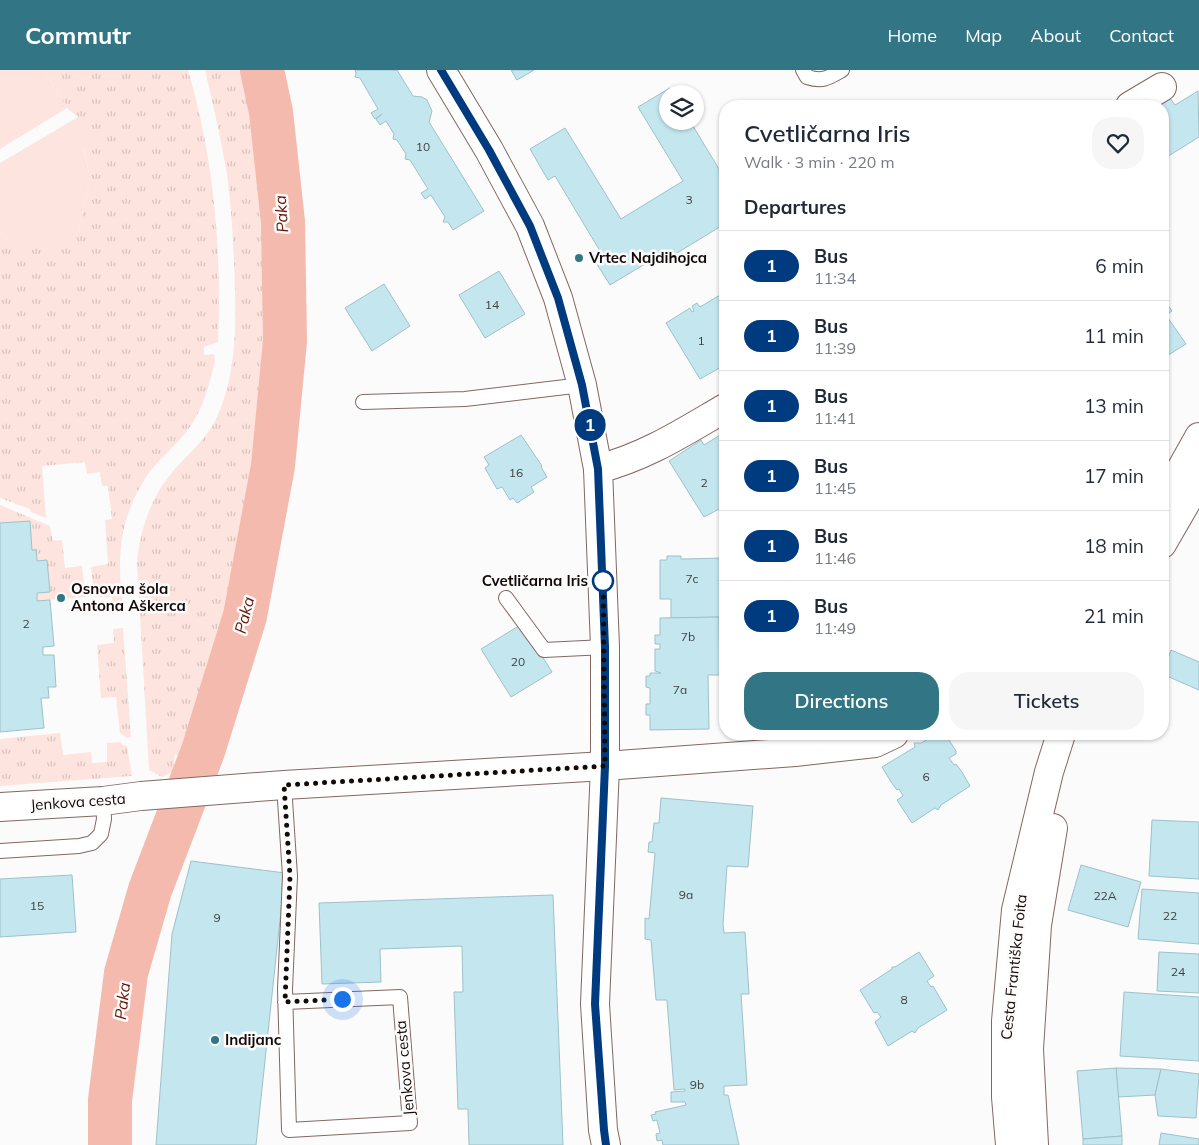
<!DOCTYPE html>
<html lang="en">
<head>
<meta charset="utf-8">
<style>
  body { margin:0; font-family:Mulish,sans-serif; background:#f6f6f7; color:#1f2937; height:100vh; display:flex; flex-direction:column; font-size:19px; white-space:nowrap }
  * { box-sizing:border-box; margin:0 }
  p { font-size:16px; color:#747a83 }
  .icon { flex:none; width:28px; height:28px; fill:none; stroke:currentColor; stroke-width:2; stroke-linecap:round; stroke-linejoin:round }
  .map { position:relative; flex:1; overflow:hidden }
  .sheet { position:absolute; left:719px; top:30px; width:450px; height:640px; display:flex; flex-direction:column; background:#fff; border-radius:20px; box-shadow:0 1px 4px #0004 }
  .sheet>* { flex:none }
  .badge { padding:0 10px; border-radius:16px; font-size:18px; line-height:32px }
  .buttons { position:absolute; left:659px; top:15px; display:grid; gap:10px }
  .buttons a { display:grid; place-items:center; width:45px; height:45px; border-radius:50%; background:#fff; box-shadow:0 1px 4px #0004; font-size:25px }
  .you { position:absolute; width:25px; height:25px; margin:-12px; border:4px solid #fff; border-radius:50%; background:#1a73e8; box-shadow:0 0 0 8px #1a73e833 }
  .map>.badge { position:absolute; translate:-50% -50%; box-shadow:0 0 0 2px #fff }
  h2 { padding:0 25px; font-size:19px; line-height:45px }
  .round { display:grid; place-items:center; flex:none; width:52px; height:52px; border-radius:20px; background:#f6f6f7 }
  .head { display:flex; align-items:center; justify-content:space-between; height:85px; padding:0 25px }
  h1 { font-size:24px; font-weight:600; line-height:38px }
  .action { display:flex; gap:10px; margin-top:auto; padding:10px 25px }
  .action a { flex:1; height:58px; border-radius:20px; background:#327685; color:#fff; font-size:20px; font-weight:600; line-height:58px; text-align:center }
  .action a+a { background:#f6f6f7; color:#1f2937 }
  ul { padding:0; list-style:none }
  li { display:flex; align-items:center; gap:15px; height:70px; padding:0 25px; border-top:1px solid #e0e1e3 }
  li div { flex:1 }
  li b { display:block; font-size:19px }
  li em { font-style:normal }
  li .badge { min-width:55px; font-weight:700; text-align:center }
  header { display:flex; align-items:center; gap:30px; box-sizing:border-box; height:70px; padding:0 25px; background:#327685; color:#fff }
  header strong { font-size:24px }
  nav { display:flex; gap:28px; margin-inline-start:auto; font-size:18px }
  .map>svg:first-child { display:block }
  .grass { fill:url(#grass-tufts) }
  .pitch { fill:#fee4de }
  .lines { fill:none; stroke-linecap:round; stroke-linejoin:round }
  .river { stroke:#f4baad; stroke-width:44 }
  .building { fill:#c4e7ef; stroke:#9ec1c9 }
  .service-casing { stroke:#846761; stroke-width:16 }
  .minor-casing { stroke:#846761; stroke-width:30 }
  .secondary-casing { stroke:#846761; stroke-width:30 }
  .service { stroke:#fff; stroke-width:14 }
  .minor { stroke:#fff; stroke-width:28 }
  .secondary { stroke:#fff; stroke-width:28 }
  .line-casing { stroke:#fff; stroke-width:11 }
  .line { stroke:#003b80; stroke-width:8 }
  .walk { stroke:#130907; stroke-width:5; stroke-dasharray:0 9 }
  .poi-dot { fill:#327685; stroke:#fbfbfb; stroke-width:2 }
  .stop-dot { fill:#fff; stroke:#003b80; stroke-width:2.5 }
  .labels { text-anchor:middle; stroke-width:5; stroke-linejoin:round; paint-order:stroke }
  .number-label { font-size:12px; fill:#3f4041 }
  .poi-label { font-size:15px; font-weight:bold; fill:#130907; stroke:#fbfbfb; text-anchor:start }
  .stop-label { font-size:15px; font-weight:bold; fill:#130907; stroke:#fbfbfb; text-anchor:end }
  .street-label { font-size:15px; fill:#130907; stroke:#fbfbfb }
  .water-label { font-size:16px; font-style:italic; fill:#651403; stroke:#fbfbfb }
</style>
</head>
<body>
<header>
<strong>Commutr</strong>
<nav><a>Home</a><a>Map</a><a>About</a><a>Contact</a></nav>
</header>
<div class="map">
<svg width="1199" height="1075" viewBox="0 0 1199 1075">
  <defs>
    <pattern id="grass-tufts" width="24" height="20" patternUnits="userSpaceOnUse" patternTransform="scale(1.25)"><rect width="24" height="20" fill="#fee4de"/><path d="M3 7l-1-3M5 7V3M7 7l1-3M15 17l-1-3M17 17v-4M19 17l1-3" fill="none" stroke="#d9c2bd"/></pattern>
  </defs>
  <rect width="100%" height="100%" fill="#fbfbfb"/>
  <g class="grass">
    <path d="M44 0H188C214 87 222 181 218 272L204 277V285L214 284 215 291C209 316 203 340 187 361 175 377 157 390 146 407 118 451 117 489 123 539L113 540 112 527H94L91 497 108 494 105 450 112 449 108 416H102L100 402 87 404 85 392 42 396 46 448 31 442 30 439 0 428V162L12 173 68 171 78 162 90 108 78 47 67 38Z"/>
    <path d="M205 0H254L269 121 262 130 276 216 270 291 256 422 237 531 214 615 188 686 175 685 173 702 162 707 149 700 137 493C140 459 151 427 174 400 189 383 207 369 217 347 235 307 236 264 235 221 234 182 232 143 227 104 221 69 213 34 205 0Z"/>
    <polygon points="0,435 50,456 53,471 62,470 65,498 82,496 85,527 37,531 37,523 50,522 47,490 37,491 32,480 0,453"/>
    <polygon points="123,558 131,667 127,668 120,663 116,627 101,628 97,575 114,573 113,559"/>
    <polygon points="60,663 63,685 91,682 92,693 107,692 107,673 121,672 123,675 127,676 132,706 0,716 0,669"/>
  </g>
  <g class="pitch">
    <polygon points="0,0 44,0 67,38 0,79"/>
    <polygon points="78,47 89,56 90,71 84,80 90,108 78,162 68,171 32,176 12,173 0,162 0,93"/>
  </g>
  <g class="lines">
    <polyline class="river" points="110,1075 110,1030 126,903 150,820 203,681 245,546 273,396 285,271 283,152 271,42 262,0"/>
  </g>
  <g class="building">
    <polygon points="355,0 397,0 413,26 422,27 427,30 432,41 429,52 484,141 453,160 448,152 443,152 445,147 431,125 425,129 421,123 428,119 410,90 405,89 406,84 397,70 393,69 394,64 386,51 380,55 376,49 382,44 375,49 371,43 378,39 360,8 355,7 356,3"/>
    <polygon points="511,0 534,0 517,10"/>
    <polygon points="670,18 673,24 668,24 668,51 690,51 725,109 725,160 723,155 664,191 660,185 610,215 595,191 603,186 555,106 548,110 530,79 565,58 621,149 683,111 638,37"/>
    <polygon points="1198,21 1199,67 1162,90 1162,43 1166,41 1161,33 1170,28 1175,35"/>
    <polygon points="499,201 525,244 485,268 459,225"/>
    <polygon points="384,214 410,256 372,281 345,238"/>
    <polygon points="725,222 725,289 723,290 725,295 700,309 666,253 690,238 692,242 694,241 692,236 697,233 700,237"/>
    <polygon points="1162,226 1172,241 1166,245 1186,274 1162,289"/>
    <polygon points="725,362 725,436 704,447 669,391 701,370 704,375"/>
    <polygon points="521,365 542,396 541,397 547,407 531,417 534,422 517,433 513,428 510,430 502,417 497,419 485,398 489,395 484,387"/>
    <polygon points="30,451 32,480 36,480 37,491 47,490 50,522 37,523 37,531 50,530 54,576 43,577 43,585 54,585 56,617 48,617 49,628 41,628 44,658 0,662 0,453"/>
    <polygon points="667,486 681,486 681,489 725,488 725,547 671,548 671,529 660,529 660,490 667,490"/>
    <polygon points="719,547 720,605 708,605 709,659 650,660 650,645 646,645 646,634 650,634 650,618 646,617 646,606 650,606 650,603 661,603 655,601 655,579 660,579 660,574 655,574 655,565 660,565 660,548"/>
    <polygon points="522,554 552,602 511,627 481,579"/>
    <polygon points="1171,580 1199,592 1199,620 1162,604"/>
    <polygon points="937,664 945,664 956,681 956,684 949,688 954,695 956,694 962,702 970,716 941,735 938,740 935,738 912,753 897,730 903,726 899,719 897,720 891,712 882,697 915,677 914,673 921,673"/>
    <polygon points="661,728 753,736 748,797 727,796 723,854 724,863 745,862 749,924 741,924 747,1015 724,1016 724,1025 728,1025 739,1075 663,1075 662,1070 657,1071 656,1064 660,1063 657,1050 653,1051 651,1045 656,1044 655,1042 686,1035 685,1032 671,1032 671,1022 685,1021 685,1019 674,1020 667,930 656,930 651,870 645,869 645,848 649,849 655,783 648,782 649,772 652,772 654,753 659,753"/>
    <polygon points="1152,750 1199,752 1199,809 1149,806"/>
    <polygon points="191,791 285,803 256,1075 156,1075 172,864"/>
    <polygon points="1081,795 1141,812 1128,857 1068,840"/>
    <polygon points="72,805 76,862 0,867 0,809"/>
    <polygon points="1142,819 1199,823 1199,874 1138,869"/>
    <polygon points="553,825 563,1075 469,1075 468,1039 458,1039 454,922 463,922 462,876 380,879 381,912 322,914 319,833"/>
    <polygon points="919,882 934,906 927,911 931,917 933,916 947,940 918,958 915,963 912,961 888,976 875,952 881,947 877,942 874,943 860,920 892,899 892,897 895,897"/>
    <polygon points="1159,882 1199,884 1199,923 1157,921"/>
    <polygon points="1124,922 1199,927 1199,991 1120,986"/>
    <polygon points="1116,998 1161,999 1155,1025 1118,1027"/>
    <polygon points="1116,998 1122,1066 1083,1069 1077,1001"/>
    <polygon points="1161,999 1199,1004 1196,1048 1158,1046 1155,1025"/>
    <polygon points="1161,1063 1199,1069 1199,1075 1159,1075"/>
    <polygon points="1122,1066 1122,1075 1083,1075 1083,1069"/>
  </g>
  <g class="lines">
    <g class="service-casing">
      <g id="service">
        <path d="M803 0 807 7C823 12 828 8 842 0"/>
        <polyline points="363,332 465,329 582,315"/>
        <polyline points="506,528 544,580 605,577"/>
        <polyline points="284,715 290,806 285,919 289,1060 410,1053 400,927 285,932"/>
        <polyline points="0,781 79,776 92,773 101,764 104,749 103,731"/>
      </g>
    </g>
    <g class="minor-casing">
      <g id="minor">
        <polyline points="441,0 489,80 530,156 558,228 582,315 598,399 605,577 605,696 595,934 603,1060 606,1075"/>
        <polyline points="1130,36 1162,17"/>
        <path d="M598 399C647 386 682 363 725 338"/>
        <polyline points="0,737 103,731 141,726 284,715 605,696 795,682 875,673 894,664"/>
      </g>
    </g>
    <g class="secondary-casing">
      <g id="secondary">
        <polyline points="1162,433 1199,367"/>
        <polyline points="1162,474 1199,410"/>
        <polyline points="1010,1075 1006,1027 1006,951 1016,840 1049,702 1061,664"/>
        <polyline points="1034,1075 1029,979 1037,855 1053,758"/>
      </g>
    </g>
    <use href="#service" class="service"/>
    <use href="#minor" class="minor"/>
    <use href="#secondary" class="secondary"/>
  </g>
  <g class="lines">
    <g class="line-casing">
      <polyline id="line" points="441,0 489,80 530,156 558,228 582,315 598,399 605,577 605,696 595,934 604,1060 606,1075"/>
    </g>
    <use href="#line" class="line"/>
    <polyline class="walk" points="342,929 285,932 290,806 284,715 605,696 603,503 603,511"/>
  </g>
  <g class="poi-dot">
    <circle cx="579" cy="188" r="5"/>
    <circle cx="61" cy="528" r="5"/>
    <circle cx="215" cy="970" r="5"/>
  </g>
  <circle class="stop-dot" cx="603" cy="511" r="10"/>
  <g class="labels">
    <g class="number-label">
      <text x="423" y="81">10</text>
      <text x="689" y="134">3</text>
      <text x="492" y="239">14</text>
      <text x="701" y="275">1</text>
      <text x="516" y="407">16</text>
      <text x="704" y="417">2</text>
      <text x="692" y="513">7c</text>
      <text x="26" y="558">2</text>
      <text x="688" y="571">7b</text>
      <text x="518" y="596">20</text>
      <text x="680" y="624">7a</text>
      <text x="926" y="711">6</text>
      <text x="686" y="829">9a</text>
      <text x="1105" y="830">22A</text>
      <text x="37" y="840">15</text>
      <text x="1170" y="850">22</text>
      <text x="217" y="852">9</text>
      <text x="1178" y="906">24</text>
      <text x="904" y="934">8</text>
      <text x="697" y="1019">9b</text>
    </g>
    <g class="poi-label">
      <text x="589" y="193">Vrtec Najdihojca</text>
      <text x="71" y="524">Osnovna šola<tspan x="71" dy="17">Antona Aškerca</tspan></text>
      <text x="225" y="975">Indijanc</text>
    </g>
    <g class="stop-label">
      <text x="588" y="516">Cvetličarna Iris</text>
    </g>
    <g class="street-label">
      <text transform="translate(78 732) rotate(-4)" y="5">Jenkova cesta</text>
      <text transform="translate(1014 897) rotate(-84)" y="5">Cesta Františka Foita</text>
      <text transform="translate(405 998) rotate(-95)" y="5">Jenkova cesta</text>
    </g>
    <g class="water-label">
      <text transform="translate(281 144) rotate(-94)" y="6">Paka</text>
      <text transform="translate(244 545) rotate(-76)" y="6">Paka</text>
      <text transform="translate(122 931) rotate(-83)" y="6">Paka</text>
    </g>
  </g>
</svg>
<div class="buttons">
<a><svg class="icon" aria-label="layers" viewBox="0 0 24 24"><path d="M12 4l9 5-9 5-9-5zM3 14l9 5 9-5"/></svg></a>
</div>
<div class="you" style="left:342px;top:929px"></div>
<b class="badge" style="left:590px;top:355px;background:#003b80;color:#fff">1</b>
<section class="sheet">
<div class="head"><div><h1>Cvetličarna Iris</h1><p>Walk · 3 min · 220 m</p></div><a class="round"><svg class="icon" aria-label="heart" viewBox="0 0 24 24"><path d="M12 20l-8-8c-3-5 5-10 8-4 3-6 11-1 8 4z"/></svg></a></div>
<h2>Departures</h2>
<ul>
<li><span class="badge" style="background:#003b80;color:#fff">1</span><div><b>Bus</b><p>11:34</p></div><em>6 min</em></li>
<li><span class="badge" style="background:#003b80;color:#fff">1</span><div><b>Bus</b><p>11:39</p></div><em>11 min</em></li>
<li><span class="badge" style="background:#003b80;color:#fff">1</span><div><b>Bus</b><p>11:41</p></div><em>13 min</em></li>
<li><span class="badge" style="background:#003b80;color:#fff">1</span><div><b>Bus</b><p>11:45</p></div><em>17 min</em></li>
<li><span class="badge" style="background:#003b80;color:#fff">1</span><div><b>Bus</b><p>11:46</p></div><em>18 min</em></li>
<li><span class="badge" style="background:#003b80;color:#fff">1</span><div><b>Bus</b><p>11:49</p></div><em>21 min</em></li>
</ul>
<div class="action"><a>Directions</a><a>Tickets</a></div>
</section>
</div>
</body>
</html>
